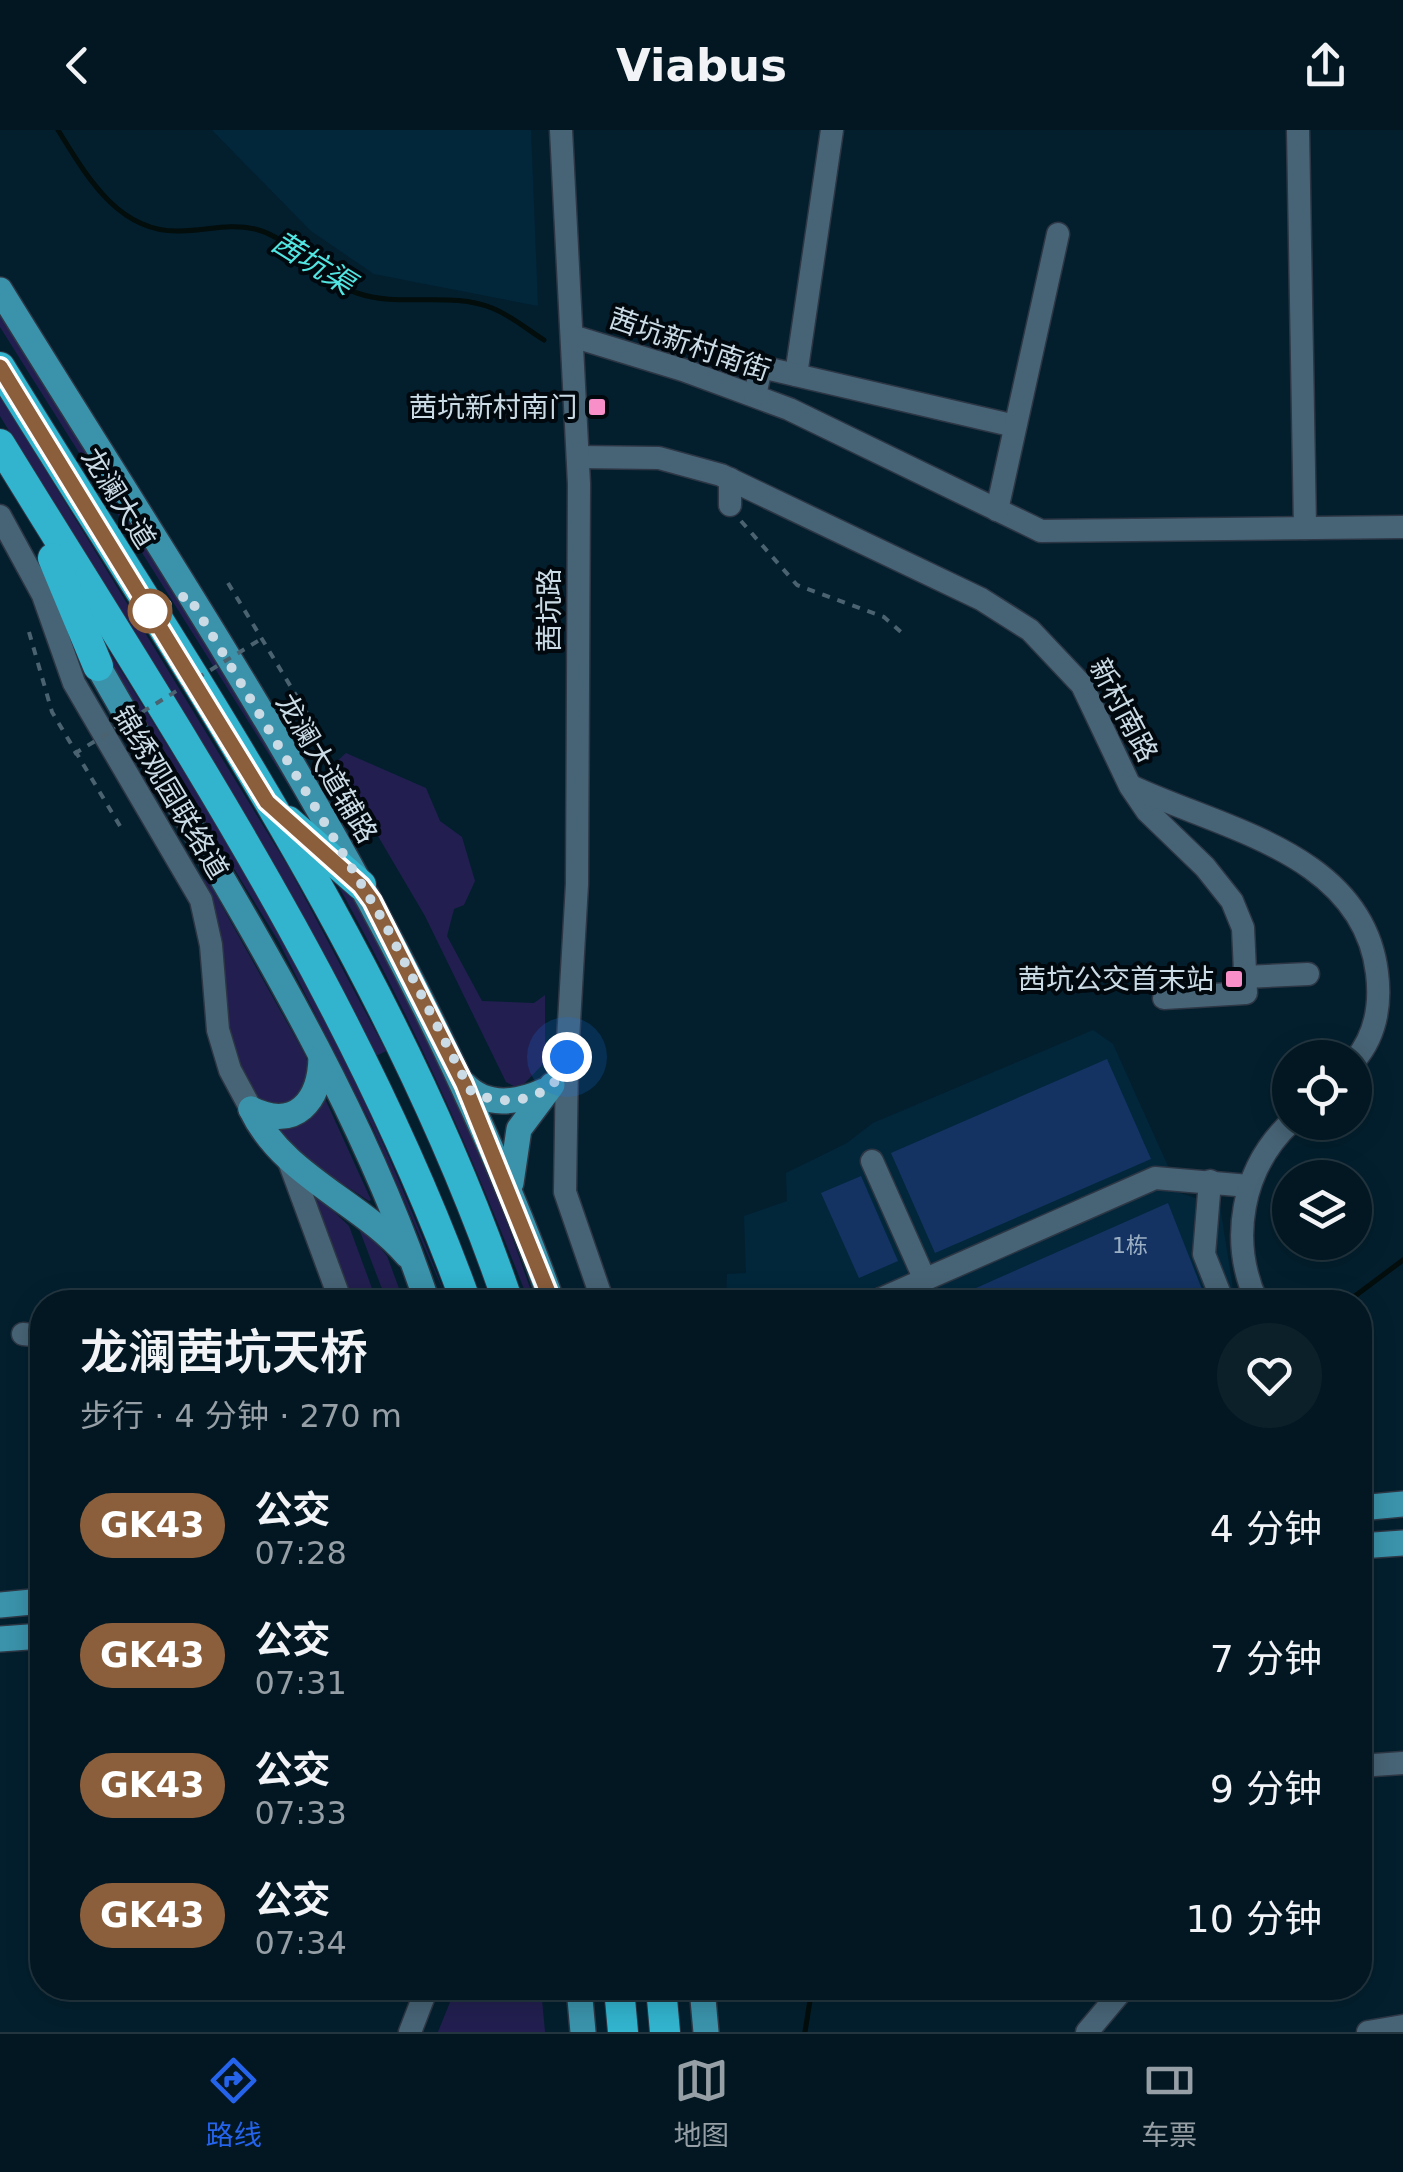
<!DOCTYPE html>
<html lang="zh">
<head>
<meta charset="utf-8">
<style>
  body { margin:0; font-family:"DejaVu Sans","Noto Sans SC",sans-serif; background:#0c202a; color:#f1f3f6; height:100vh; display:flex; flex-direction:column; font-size:38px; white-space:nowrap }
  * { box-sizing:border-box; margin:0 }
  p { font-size:32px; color:#969fa5 }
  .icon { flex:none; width:55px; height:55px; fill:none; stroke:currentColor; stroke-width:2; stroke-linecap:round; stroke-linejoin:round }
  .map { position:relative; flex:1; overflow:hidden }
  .details { position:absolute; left:30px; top:1160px; width:1342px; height:710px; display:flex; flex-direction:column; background:#021722; border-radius:40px; box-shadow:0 5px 25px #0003,0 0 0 2px #233640 }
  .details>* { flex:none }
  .badge { padding:0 20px; border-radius:32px; font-size:35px; line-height:65px }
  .controls { position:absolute; left:1272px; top:910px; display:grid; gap:20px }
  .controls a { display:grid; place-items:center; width:100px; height:100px; border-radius:50%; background:#021722; box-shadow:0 5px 25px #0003,0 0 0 2px #233640; font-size:50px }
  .you { position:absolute; width:50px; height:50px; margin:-25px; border:8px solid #fff; border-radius:50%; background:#1a73e8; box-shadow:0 0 0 15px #1a73e833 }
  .map>.badge { position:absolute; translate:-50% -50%; box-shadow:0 0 0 5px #fff }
  .round { display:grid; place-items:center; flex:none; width:105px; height:105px; border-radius:52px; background:#0c202a }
  .overview { display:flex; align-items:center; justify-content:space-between; height:170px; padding:0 50px }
  h1 { font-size:48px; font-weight:600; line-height:75px }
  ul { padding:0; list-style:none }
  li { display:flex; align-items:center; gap:30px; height:130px; padding:0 50px }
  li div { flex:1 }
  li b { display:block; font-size:38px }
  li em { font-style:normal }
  li .badge { min-width:110px; font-weight:700; text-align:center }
  header { display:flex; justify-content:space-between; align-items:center; height:130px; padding:0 50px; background:#021722; font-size:45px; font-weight:600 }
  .tabs { display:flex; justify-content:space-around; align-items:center; height:140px; border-top:2px solid #233640; background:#021722; font-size:28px; color:#969fa5 }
  .tabs a { display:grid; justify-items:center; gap:5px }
  .tabs .current { color:#2563eb }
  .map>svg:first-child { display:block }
  .built { fill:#02273b }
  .green { fill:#221f50 }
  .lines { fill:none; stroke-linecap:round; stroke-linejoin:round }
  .stream { stroke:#020d0c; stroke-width:5 }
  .building { fill:#143363 }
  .minor-casing { stroke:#2d3644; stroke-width:25 }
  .major-casing { stroke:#2d3644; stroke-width:28 }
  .highway-casing { stroke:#2d3644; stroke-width:32 }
  .path { stroke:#4b6270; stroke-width:4; stroke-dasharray:8 8; stroke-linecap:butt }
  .minor { stroke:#476476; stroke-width:22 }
  .major { stroke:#3a93ab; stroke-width:25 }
  .highway { stroke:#32b3ce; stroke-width:30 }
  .path-bridge { stroke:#4b6270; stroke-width:4; stroke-dasharray:8 8; stroke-linecap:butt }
  .line-casing { stroke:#fff; stroke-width:22 }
  .line { stroke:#8b5e3c; stroke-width:15 }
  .walk { stroke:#cbdbe5; stroke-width:10; stroke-dasharray:0 18 }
  .poi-dot { fill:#f98fc9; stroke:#01080e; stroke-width:4 }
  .stop-dot { fill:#fff; stroke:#8b5e3c; stroke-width:5 }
  .labels { text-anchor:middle; stroke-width:8; stroke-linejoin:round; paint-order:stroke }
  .number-label { font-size:22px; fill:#9db1c4 }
  .street-label { font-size:28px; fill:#cbdbe5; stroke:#01080e }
  .poi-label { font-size:28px; fill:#cbdbe5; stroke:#01080e; text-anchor:end }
  .water-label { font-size:30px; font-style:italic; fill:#51e4e1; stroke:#01080e }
</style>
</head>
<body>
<header><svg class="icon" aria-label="back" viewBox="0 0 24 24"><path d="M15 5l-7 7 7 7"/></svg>Viabus<svg class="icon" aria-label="share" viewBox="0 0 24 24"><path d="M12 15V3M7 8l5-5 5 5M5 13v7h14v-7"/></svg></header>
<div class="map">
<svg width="1403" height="1902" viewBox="0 0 1403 1902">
  <rect width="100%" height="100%" fill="#031f2e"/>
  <g class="built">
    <polygon points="212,0 531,0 538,176 374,144 311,101"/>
    <polygon points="1093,900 1113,914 1180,1063 1220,1076 1235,1172 726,1172 727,1144 746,1143 744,1086 787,1071 786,1043 847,1013 873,993"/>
  </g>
  <g class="green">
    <polygon points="0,173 319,704 0,197"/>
    <polygon points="0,266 289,738 386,921 376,926 296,773 0,286"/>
    <path d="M94 497C177 631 263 765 333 906 376 992 413 1083 448 1172L372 996 279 812 116 546Z"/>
    <polygon points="346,623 426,658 440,691 462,707 475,751 464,775 454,779 447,806 482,871 534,873 545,865 545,932 519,959 506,952 425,786 335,633"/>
    <path d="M323 729 350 760 469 985 535 1172H529C470 1019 405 871 323 729Z"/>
    <polygon points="201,747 209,753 305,925 309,936 301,970 271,978 251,964 233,919"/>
    <path d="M322 962 371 1070 369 1071 306 1030 273 997C302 999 311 987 322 962Z"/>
    <polygon points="318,1067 349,1096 377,1172 352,1172 313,1069"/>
    <polygon points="355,1088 387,1126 404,1172 387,1172"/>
    <polygon points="467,1858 541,1858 545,1902 438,1902 450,1872"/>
  </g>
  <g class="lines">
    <g class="stream">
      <path d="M58 0C86 45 118 103 180 101 206 101 228 93 255 99 295 109 317 150 357 163 400 178 450 161 492 178 510 185 528 200 544 210"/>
      <polyline points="1347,1172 1403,1130"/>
      <polyline points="805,1902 812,1858"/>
    </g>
  </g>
  <g class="building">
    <polygon points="1107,929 1151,1029 935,1123 891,1023"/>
    <polygon points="861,1046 898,1131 859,1148 821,1063"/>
    <polygon points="1168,1073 1207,1172 947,1172 976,1158"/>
  </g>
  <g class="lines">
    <g class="minor-casing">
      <g id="minor">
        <polyline points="1298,0 1305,398"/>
        <polyline points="572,206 683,240 789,279 1041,401 1403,397"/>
        <polyline points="796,245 832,0"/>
        <polyline points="755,266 761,237 1015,296"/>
        <polyline points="578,327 659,328 721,345 981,469 1030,500 1082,555 1130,656 1147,681 1205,737 1232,771 1243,798 1246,863 1164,868"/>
        <polyline points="730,349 730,375"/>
        <polyline points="997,380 1058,104"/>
        <polyline points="0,386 43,465 74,553 201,770 211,815 218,900 230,940 251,979"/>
        <path d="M1133 657C1223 699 1363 724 1377 843 1381 875 1376 905 1355 930"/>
        <polyline points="1245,847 1308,844"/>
        <polyline points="567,933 565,1062 603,1172"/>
        <polyline points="552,955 563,942 567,927 577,754 579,354 561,0"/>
        <polyline points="287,1026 341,1172"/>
        <polyline points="872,1031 925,1150"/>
        <polyline points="1210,1051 1204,1124 1223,1172"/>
        <polyline points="874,1172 1155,1048 1249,1056"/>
        <path d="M1257 1172C1229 1111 1241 1039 1291 992"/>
        <polyline points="23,1204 42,1206"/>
        <polyline points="1360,1636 1403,1633"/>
        <polyline points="410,1902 427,1858"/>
        <polyline points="1087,1902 1124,1858"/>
        <polyline points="1368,1902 1403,1896"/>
      </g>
    </g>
    <g class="major-casing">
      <g id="major">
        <path d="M0 160C202 488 422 808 552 1172"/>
        <path d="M98 536C216 744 351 943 427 1172"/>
        <path d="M464 954C486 978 517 973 544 961"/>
        <path d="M251 979C282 1045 361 1072 407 1125"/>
        <path d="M251 979C296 1001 320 971 321 927"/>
        <polyline points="511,1053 519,999 552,955"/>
        <polyline points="1360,1378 1403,1374"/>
        <polyline points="1360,1416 1403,1413"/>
        <polyline points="0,1475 42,1471"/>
        <polyline points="0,1509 42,1506"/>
        <polyline points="579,1858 583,1902"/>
        <polyline points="702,1858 706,1902"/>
      </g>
    </g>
    <g class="highway-casing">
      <g id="highway">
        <path d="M0 237C185 538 394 836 508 1172"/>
        <path d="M0 314C170 591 355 865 466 1172"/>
        <polyline points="53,428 98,536"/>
        <polyline points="288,691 361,755"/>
        <polyline points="619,1858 623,1902"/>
        <polyline points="661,1858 665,1902"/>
      </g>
    </g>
    <g class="path">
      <polyline points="741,391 797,455 884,487 901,502"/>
      <polyline points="228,453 311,590"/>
      <polyline points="29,502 52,582 120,696"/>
    </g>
    <use href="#minor" class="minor"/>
    <use href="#major" class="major"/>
    <use href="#highway" class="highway"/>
    <polyline class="path-bridge" points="74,624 261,509"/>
  </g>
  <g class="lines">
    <g class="line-casing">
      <polyline id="line" points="0,237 267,672 361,756 372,771 464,954 552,1172"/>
    </g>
    <use href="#line" class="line"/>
    <path class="walk" d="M150 481 188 465 384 792 470 960C502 981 560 970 567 927"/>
  </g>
  <g class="poi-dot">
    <rect x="587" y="267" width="20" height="20" rx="5"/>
    <rect x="1224" y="839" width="20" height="20" rx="5"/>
  </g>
  <circle class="stop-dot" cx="150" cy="481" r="20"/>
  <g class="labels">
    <g class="number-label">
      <text x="1130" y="1123">1栋</text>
    </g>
    <g class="street-label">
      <text transform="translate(690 214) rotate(19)" y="10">茜坑新村南街</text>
      <text transform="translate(119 368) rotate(58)" y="10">龙澜大道</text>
      <text transform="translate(549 480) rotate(-90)" y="10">茜坑路</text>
      <text transform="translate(1124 580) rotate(62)" y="10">新村南路</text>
      <text transform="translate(327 638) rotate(59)" y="10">龙澜大道辅路</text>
      <text transform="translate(171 662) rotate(59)" y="10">锦绣观园联络道</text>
    </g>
    <g class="poi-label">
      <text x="577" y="287">茜坑新村南门</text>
      <text x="1214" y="859">茜坑公交首末站</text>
    </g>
    <g class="water-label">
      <text transform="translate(313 133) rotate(32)" y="10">茜坑渠</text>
    </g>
  </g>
</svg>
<div class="controls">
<a><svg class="icon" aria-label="locate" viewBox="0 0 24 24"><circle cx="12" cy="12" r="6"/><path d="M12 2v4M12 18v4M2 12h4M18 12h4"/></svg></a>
<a><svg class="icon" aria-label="layers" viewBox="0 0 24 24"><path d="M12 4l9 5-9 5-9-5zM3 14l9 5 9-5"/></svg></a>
</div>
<div class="you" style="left:567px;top:927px"></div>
<section class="details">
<div class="overview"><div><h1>龙澜茜坑天桥</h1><p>步行 · 4 分钟 · 270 m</p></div><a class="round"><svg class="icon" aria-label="heart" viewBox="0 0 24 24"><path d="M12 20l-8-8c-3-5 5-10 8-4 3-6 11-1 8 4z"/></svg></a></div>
<ul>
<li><span class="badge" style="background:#8b5e3c;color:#fff">GK43</span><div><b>公交</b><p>07:28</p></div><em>4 分钟</em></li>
<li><span class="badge" style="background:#8b5e3c;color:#fff">GK43</span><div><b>公交</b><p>07:31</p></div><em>7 分钟</em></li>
<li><span class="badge" style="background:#8b5e3c;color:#fff">GK43</span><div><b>公交</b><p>07:33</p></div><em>9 分钟</em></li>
<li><span class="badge" style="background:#8b5e3c;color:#fff">GK43</span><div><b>公交</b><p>07:34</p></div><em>10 分钟</em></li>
</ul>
</section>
</div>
<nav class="tabs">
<a class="current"><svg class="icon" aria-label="directions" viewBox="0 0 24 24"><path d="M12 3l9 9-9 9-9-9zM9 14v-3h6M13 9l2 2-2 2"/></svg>路线</a>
<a><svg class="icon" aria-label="map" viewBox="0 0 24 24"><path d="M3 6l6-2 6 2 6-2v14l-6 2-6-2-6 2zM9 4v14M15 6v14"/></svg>地图</a>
<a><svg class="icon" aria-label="tickets" viewBox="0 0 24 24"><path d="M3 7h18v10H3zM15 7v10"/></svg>车票</a>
</nav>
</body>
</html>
